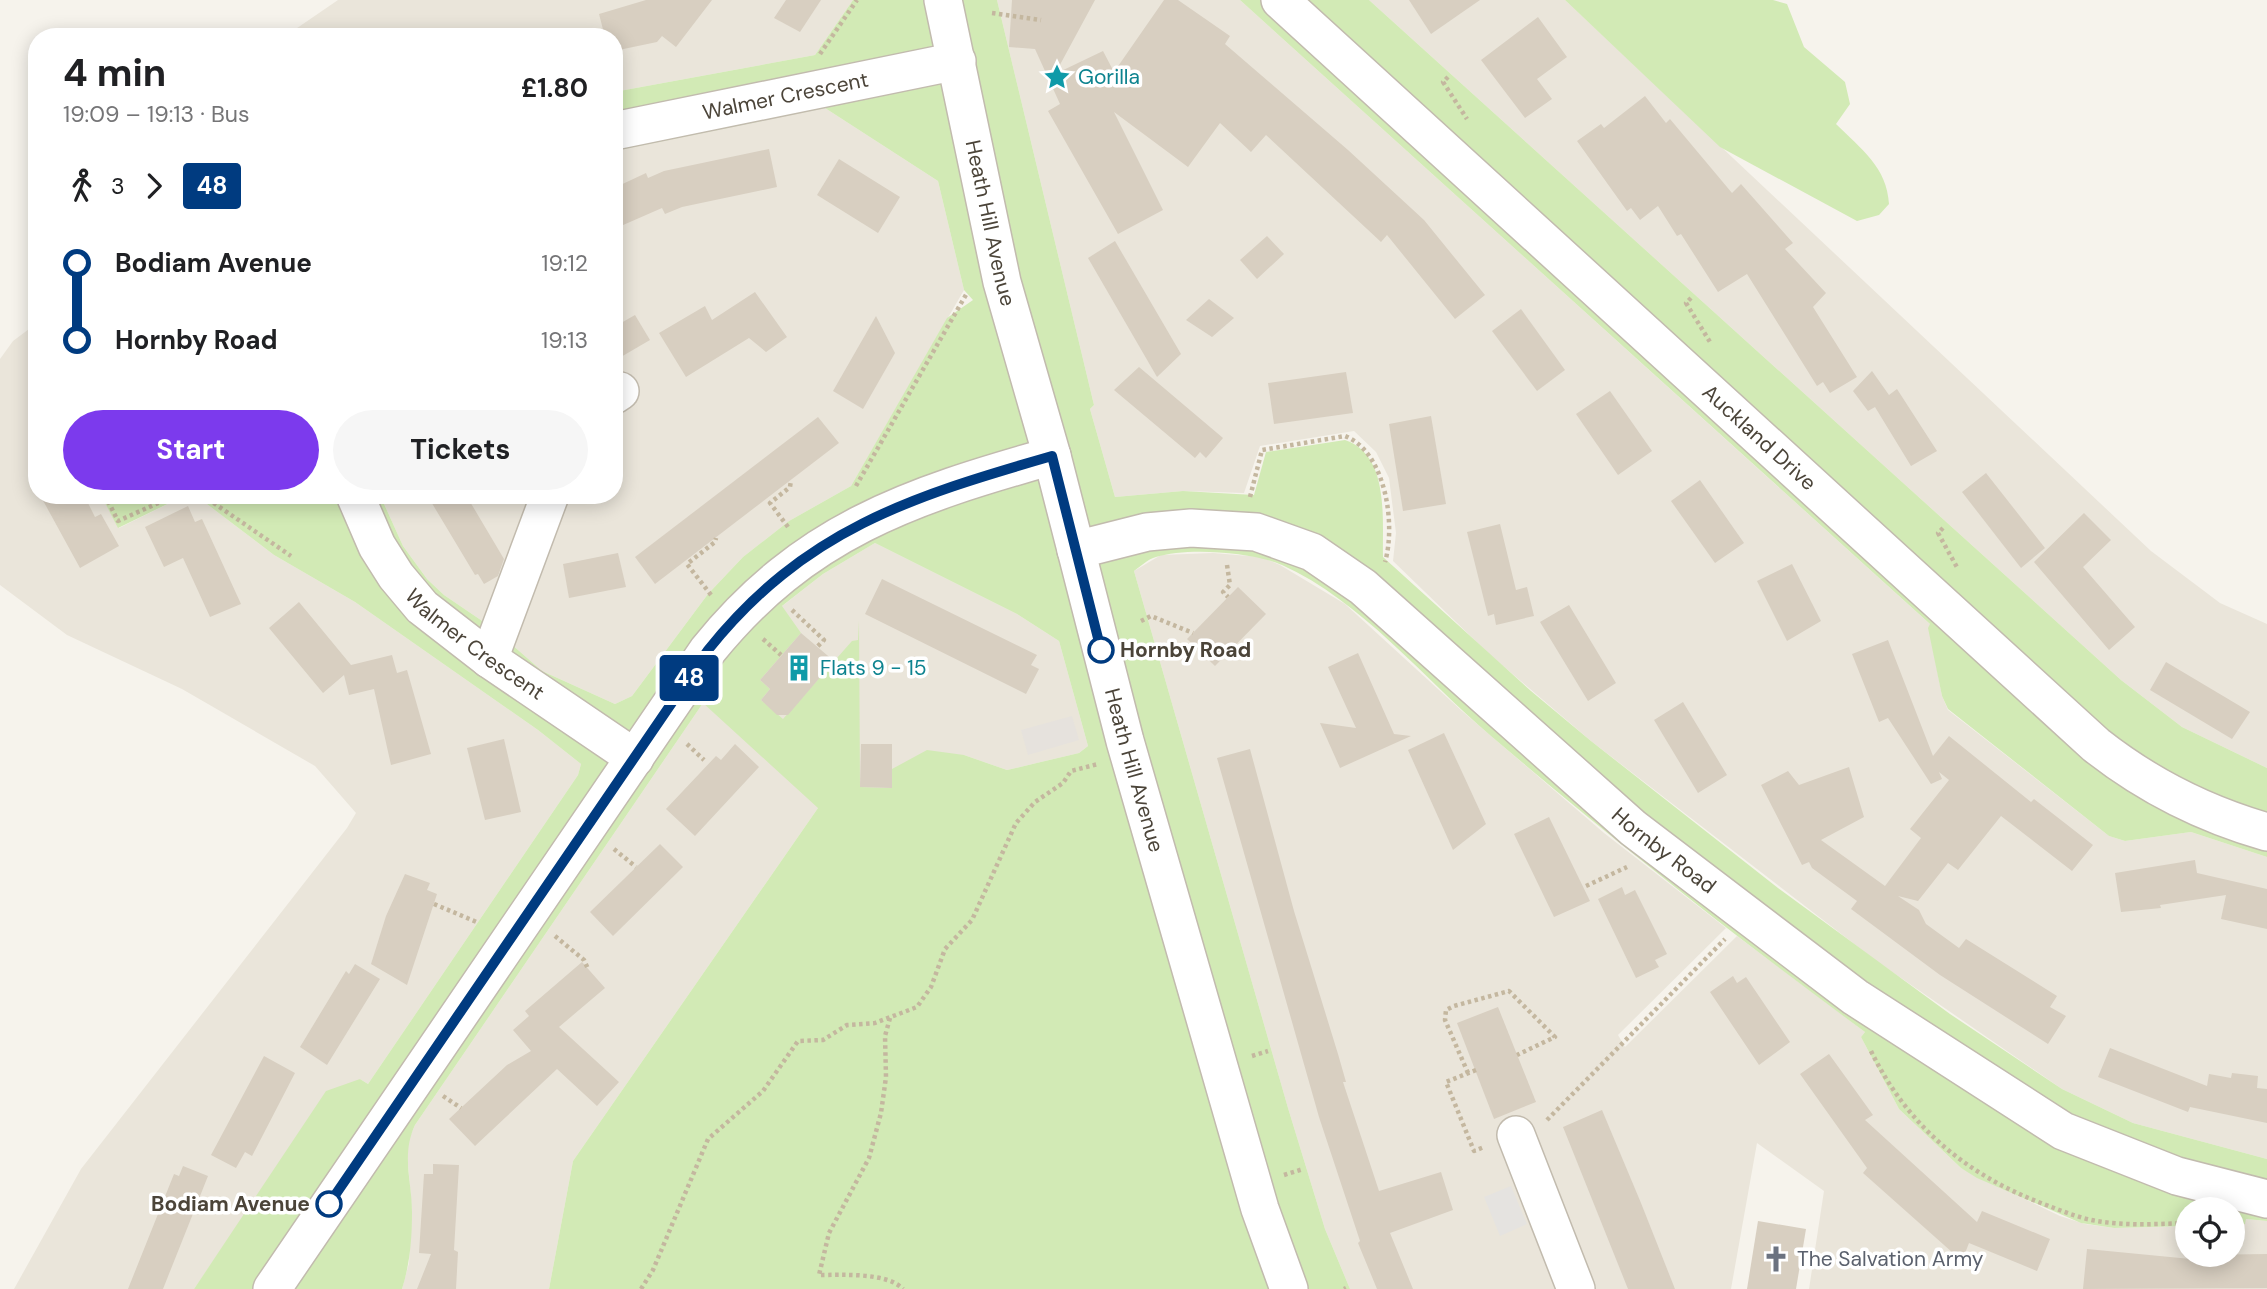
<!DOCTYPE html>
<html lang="en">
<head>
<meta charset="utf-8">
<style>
  body { margin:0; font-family:"DM Sans",sans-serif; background:#f6f6f6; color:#202124; height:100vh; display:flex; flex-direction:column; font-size:26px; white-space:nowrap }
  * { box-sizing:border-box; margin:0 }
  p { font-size:23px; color:#757577 }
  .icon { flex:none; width:38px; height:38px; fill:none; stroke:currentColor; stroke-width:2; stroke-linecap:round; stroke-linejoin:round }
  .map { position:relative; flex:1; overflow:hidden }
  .side { position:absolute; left:28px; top:28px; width:595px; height:476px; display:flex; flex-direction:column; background:#fff; border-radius:28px; box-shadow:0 4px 18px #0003 }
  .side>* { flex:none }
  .badge { padding:0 14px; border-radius:5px; font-size:24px; line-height:46px }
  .tools { position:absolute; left:2175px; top:1197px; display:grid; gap:14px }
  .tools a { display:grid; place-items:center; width:70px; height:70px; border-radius:50%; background:#fff; box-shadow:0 4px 18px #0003; font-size:35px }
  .map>.badge { position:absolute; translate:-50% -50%; box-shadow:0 0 0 4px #fff }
  .legs { display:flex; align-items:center; gap:10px; height:77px; padding:0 35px; font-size:23px }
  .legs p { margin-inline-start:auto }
  .overview { display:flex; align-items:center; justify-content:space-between; height:119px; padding:0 35px }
  h1 { font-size:38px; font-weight:700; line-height:52px }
  .button { display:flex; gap:14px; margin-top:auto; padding:14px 35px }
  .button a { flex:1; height:80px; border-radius:42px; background:#7c3aed; color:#fff; font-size:28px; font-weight:700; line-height:80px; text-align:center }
  .button a+a { background:#f6f6f6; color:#202124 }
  ul { padding:0 35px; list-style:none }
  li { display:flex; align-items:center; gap:24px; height:77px; font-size:26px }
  li i { display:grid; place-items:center; width:10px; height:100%; margin:0 9px; background:currentColor }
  li i::after { content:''; width:18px; height:18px; margin:-9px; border:5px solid; border-radius:50%; background:#fff }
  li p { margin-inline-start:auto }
  li:first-child i { background:linear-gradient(#0000 50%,currentColor 0) }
  li:last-child i { background:linear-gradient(currentColor 50%,#0000 0) }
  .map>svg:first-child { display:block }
  .residential { fill:#eae5da }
  .industrial { fill:#e6e2dd }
  .green { fill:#d2eab5; fill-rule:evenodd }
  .parking { fill:#e5e3e0 }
  .building { fill:#d8cfc1 }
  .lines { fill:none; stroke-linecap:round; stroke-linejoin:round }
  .minor-casing { stroke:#c2bbae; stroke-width:40 }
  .path { stroke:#c4b79f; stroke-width:4.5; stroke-dasharray:3.5 3.5; stroke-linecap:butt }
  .minor { stroke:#fff; stroke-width:37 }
  .line-1-casing { stroke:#fff; stroke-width:16 }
  .line-1 { stroke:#003b80; stroke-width:10 }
  .stop-1-dot { fill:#fff; stroke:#003b80; stroke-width:3.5 }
  .labels { text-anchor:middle; stroke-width:7; stroke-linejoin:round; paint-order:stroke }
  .culture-label { font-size:21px; fill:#0d838f; stroke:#fff; text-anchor:start }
  .street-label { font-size:21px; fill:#4b4439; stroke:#fff }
  .stop-label { font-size:21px; font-weight:bold; fill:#4b4439; stroke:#fff; text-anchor:start }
  .worship-label { font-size:21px; fill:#5b616d; stroke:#fff; text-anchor:start }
</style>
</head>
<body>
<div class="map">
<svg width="2267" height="1289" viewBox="0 0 2267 1289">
  <rect width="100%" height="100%" fill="#f6f3ec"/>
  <g class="residential">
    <polygon points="338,0 853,0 815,55 614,92 614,37 284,37"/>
    <polygon points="997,0 1240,0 1931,625 1929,628 1942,696 1948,710 2109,836 2125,841 2191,832 2267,857 2267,1159 2133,1123 2062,1089 1875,960 1591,741 1488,653 1393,561 1396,533 1389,478 1376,452 1354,431 1260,446 1244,493 1183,491 1115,497 1090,409 1094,405"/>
    <polygon points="1369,0 1565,0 2151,551 2220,603 2267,624 2267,768 2182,727 2121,680"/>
    <polygon points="825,108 938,181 964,290 851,486 789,521 743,557 708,594 632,696 615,704 542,671 494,629 444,595 427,579 403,546 380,495 614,495 614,151"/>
    <polygon points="37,323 37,495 101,495 119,528 186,495 195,495 274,555 355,602 538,730 581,764 578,775 368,1084 360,1079 226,1242 194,1289 14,1289 81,1169 347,828 356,813 315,766 182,689 67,635 0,585 0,359 13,341"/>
    <polygon points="875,543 1017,614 1059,641 1088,746 1079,753 1007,770 964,755 892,788 818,808 573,1161 549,1289 402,1289 409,1263 412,1210 407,1153 408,1141 415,1125 703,703 781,607 823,574"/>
    <polygon points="1213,553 1261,557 1280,565 1345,604 1462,711 1604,833 1726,928 1618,1035 1625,1047 1737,936 1865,1032 1861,1037 1899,1109 1961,1168 2060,1216 2085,1224 2114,1228 2187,1226 2188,1255 2233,1255 2233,1225 2246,1219 2267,1221 2267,1289 1809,1289 1824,1191 1757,1143 1731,1289 1350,1289 1325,1229 1288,1108 1134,571 1161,555"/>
  </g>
  <polygon class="industrial" points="1072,716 1079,740 1028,755 1021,730"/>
  <g class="green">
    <path d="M853 0H997L1094 405 1090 409 1115 497 1183 491 1254 495 1266 452 1345 440C1390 455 1382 520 1383 557L1531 691 1591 741 1778 888 1950 1014 2062 1089 2133 1123 2267 1159V1221L2246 1219 2245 1224 2233 1225V1209H2188L2187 1226 2114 1228 2081 1223 1977 1178 1961 1168 1899 1109 1861 1037 1865 1032C1737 938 1612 839 1491 736 1424 679 1362 601 1282 565 1253 552 1187 547 1156 557 1148 559 1141 566 1134 571L1288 1108 1325 1229 1350 1289H549L573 1161 818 808 703 703 415 1125C401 1155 412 1181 412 1212 412 1238 410 1264 402 1289H194L326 1091 360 1079 368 1084 578 775 581 764 538 730 355 602 274 555 195 495H380L403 546 427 579 444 595 494 629 542 671 615 704 632 696 708 594 743 557 789 521 851 486 947 318 973 300 964 290 938 181 825 108 614 151V92L815 55ZM875 543 1017 614 1059 641 1088 746 1079 753 1007 770 964 755 927 750 892 769V788L860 787 859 621 858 640 852 641 783 719 761 700 770 689 760 680 801 633 782 606 823 574Z"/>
    <polygon points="1240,0 1369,0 2121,680 2182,727 2267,768 2267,857 2191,832 2125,841 2109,836 1948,709 1942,696 1928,628 1930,624"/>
    <path d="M1565 0H1773L1787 4 1804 47 1845 82 1850 104 1836 124C1861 149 1887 167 1889 204L1879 215 1857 221 1720 147Z"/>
    <polygon points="101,495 186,495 118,528"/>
  </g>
  <polygon class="parking" points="1511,1186 1527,1224 1500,1236 1484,1197"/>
  <g class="building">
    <polygon points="646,0 712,0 676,47 662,36 657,42 614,51 614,37 605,37 599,14"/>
    <polygon points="786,0 821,0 800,32 774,18"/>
    <polygon points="1012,0 1095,0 1055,74 1103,51 1114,72 1164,0 1178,0 1230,36 1225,44 1348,150 1424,220 1485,295 1455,319 1387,235 1381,242 1266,135 1251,152 1220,123 1188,167 1114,112 1163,210 1118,234 1048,111 1060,104 1035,49 1009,47"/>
    <polygon points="1409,0 1480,0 1431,34"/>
    <polygon points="1538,17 1567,57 1537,79 1552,99 1525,118 1481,60"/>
    <polygon points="1645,96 1666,123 1670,119 1732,193 1741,184 1793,243 1785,249 1826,293 1813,307 1857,377 1830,393 1823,382 1817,386 1747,274 1718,292 1681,234 1677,236 1658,206 1640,220 1631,208 1627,211 1577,141 1601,124 1604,128"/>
    <polygon points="769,149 777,187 682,207 665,214 662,208 614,229 614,188 646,173 648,178 664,171"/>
    <polygon points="839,159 900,197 878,233 817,195"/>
    <polygon points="1267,236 1284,254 1257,279 1240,260"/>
    <polygon points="1115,241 1181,354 1157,377 1088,258"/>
    <polygon points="755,292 787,337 766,352 749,338 686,377 659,333 705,306 712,320"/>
    <polygon points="1209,299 1234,318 1212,337 1186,320"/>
    <polygon points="1521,309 1565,370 1537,391 1492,331"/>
    <polygon points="635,315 650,340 614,361 614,327"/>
    <polygon points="876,316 895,353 863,409 833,391"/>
    <polygon points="1139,367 1223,438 1206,458 1200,452 1195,458 1114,390"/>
    <polygon points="1872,371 1889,395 1897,389 1937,451 1911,466 1875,407 1868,411 1853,391"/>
    <polygon points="1346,372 1353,413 1274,424 1268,383"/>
    <polygon points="1610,391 1652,451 1618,475 1576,414"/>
    <polygon points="1431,416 1446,504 1403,511 1389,424"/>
    <polygon points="818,417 839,443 655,584 635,557"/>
    <polygon points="1986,473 2045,548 2021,568 1962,492"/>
    <polygon points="1700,480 1744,543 1715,563 1671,501"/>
    <polygon points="40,495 84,495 95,517 101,514 119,546 80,568"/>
    <polygon points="427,495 466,495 504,559 498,576 484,584 478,574 475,575"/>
    <polygon points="188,506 195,522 202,519 241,604 210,617 183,558 164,567 145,527"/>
    <polygon points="2084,513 2111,540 2083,567 2135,627 2109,650 2034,562"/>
    <polygon points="1500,524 1516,590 1527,587 1534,616 1496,625 1494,614 1488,616 1467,532"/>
    <polygon points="618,553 626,587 569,598 563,564"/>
    <polygon points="1792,564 1821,621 1787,641 1757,581"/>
    <polygon points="882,579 1037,655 1031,665 1039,669 1026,694 865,614"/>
    <polygon points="1238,587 1266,614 1215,666 1187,639"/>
    <polygon points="299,602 351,665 392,655 397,673 407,670 431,754 391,765 374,689 349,695 344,675 323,693 269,628"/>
    <polygon points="1569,605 1616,683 1588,701 1540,622"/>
    <polygon points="801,633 834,661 788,715 777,715 761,700 770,689 760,680"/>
    <polygon points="1888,640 1933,756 1949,736 2031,802 2034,799 2093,845 2072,871 2001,816 1958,870 1948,863 1918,901 1898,896 1919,910 1926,924 1959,948 1966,939 2057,996 2050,1007 2066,1016 2048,1044 1940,975 1851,909 1857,901 1812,868 1809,862 1802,865 1761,785 1788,771 1799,785 1849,767 1864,817 1821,840 1885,886 1921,838 1910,829 1949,780 1939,772 1942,779 1931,784 1888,718 1879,722 1852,654"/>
    <polygon points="1358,653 1394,734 1411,736 1340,768 1320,723 1356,728 1328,667"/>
    <polygon points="2166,662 2250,712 2232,739 2150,690"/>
    <polygon points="1683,702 1727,775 1698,793 1654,720"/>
    <polygon points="1444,733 1486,824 1453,850 1408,750"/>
    <polygon points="504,739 521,812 485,820 467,748"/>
    <polygon points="735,744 759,767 695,836 666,809 716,756 721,760"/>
    <polygon points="861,744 892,744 892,788 860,787"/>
    <polygon points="1250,749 1294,911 1338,1054 1346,1082 1343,1082 1379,1191 1441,1172 1453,1210 1390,1233 1413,1289 1377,1289 1358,1243 1360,1241 1319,1117 1217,758"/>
    <polygon points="1549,817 1590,901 1554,917 1514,834"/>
    <polygon points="660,844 683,867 613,936 590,912"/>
    <polygon points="2195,860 2197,873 2267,889 2267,929 2221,919 2226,895 2160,905 2161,908 2121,912 2115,873"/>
    <polygon points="405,874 430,883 427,890 437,894 407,985 371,964 386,916"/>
    <polygon points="1622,887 1625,895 1635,890 1667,954 1655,960 1659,967 1636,978 1598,899"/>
    <polygon points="582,962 605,988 559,1027 619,1082 597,1106 557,1069 475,1146 449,1119 507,1065 531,1051 513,1030 529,1016 525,1011"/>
    <polygon points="355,964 380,979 327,1065 300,1047 346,971 349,974"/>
    <polygon points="1733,976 1737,983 1746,977 1790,1042 1759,1065 1710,992"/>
    <polygon points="1498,1007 1536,1102 1494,1119 1457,1023"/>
    <polygon points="2110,1048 2207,1086 2209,1074 2231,1078 2232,1073 2258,1076 2257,1088 2267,1089 2267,1123 2190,1107 2188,1112 2098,1077"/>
    <polygon points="1829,1054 1873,1115 1865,1120 1977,1222 1982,1211 2050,1239 2037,1271 1969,1243 1962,1261 1863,1173 1867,1168 1800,1074"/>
    <polygon points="264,1056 295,1073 252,1156 245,1152 236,1168 211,1155"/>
    <polygon points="1602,1110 1641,1203 1675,1289 1628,1289 1563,1127"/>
    <polygon points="433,1164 459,1165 454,1250 458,1252 456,1289 417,1289 431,1254 419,1253 424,1174 433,1174"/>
    <polygon points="183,1166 208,1176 163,1289 128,1289 174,1174 179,1176"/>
    <polygon points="1758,1221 1806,1229 1796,1289 1747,1289"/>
    <polygon points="2087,1249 2201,1260 2200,1255 2267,1254 2267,1288 2083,1289"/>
  </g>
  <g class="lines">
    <g class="minor-casing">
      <g id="minor">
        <path id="s1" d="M943 0 1002 282 1052 456 1125 741 1260 1209 1289 1289"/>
        <path id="s2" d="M1280 0 2096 745C2148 786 2204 814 2267 832"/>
        <path id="s3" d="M614 131 957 61"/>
        <polyline points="614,395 620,391"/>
        <path id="s4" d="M355 495 377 546 396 576 422 607 489 659 635 758"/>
        <path id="s5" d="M1076 550 1147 532 1191 528 1256 532 1312 552 1363 587 1633 828 1855 997 2063 1131 2177 1176 2267 1199"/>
        <polyline points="489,659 550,495"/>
        <polyline points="1516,1135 1576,1289"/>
        <path d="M272 1289 708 650C804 531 910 496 1052 456"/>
      </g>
    </g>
    <g class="path">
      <polyline points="992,13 1041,20"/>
      <polyline points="820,54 857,0"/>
      <polyline points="1448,77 1443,82 1467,119"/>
      <polyline points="1691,298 1686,303 1710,342"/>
      <polyline points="856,486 967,293"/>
      <polyline points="105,495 118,521 176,495"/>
      <polyline points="202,495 291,556"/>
      <path d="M1250 497 1262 450 1345 436C1386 452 1396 525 1385 562"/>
      <polyline points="788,527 770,503 790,487 791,480"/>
      <polyline points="1943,528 1938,533 1958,569"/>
      <polyline points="1227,565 1230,585 1223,592 1228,597"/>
      <polyline points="711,595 687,564 715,542 716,538"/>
      <polyline points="792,610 824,640 817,647"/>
      <polyline points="1141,621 1151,616 1193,633"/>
      <polyline points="763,639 781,655"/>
      <polyline points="687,744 704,760"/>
      <polyline points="614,849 636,867"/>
      <polyline points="1586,886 1627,867"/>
      <polyline points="434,904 479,923"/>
      <polyline points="555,936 584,960 588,969"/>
      <path d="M890 1018 885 1036 886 1077 881 1113 869 1158 829 1233 819 1275C841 1275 887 1272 903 1289"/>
      <path d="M1871 1051C1907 1125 1965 1174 2041 1203 2060 1210 2078 1218 2097 1221 2126 1226 2158 1224 2188 1223"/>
      <polyline points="1252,1056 1268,1051"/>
      <polyline points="1476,1070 1446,1082 1474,1151 1484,1147"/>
      <polyline points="1468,1073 1445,1020 1446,1010 1454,1006 1509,991 1555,1037 1517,1055"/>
      <polyline points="443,1096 461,1108"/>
      <polyline points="1547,1120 1725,939"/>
      <polyline points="1284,1175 1303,1169"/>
      <polyline points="641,1289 653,1270 708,1139 763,1091 798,1041 823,1040 847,1025 875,1023 917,1007 931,987 945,949 972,920 1016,823 1035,802 1063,783 1071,771 1098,764"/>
      <polyline points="1344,1289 1346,1288"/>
    </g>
    <use href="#minor" class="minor"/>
  </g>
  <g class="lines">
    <g class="line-1-casing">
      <path id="line-1" d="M329 1204 708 650C804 530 910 497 1052 456L1101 650"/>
    </g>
    <use href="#line-1" class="line-1"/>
  </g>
  <defs>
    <g id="sight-bare" transform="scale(2.1)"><path d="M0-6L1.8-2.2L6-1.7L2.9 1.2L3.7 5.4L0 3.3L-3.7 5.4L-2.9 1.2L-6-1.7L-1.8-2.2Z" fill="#0f9aa8" stroke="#fff" stroke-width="2.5" paint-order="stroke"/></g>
    <g id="building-bare" transform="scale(2.1)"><path d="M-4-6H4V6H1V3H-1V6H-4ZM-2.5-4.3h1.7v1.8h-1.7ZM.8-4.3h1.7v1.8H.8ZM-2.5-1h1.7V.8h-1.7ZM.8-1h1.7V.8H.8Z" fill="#0f9aa8" stroke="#fff" stroke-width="2.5" paint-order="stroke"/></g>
    <g id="church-bare" transform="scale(2.1)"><path d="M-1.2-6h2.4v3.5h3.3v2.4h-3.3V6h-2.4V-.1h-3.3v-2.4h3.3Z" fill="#6b7280" stroke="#fff" stroke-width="2.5" paint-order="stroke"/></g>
  </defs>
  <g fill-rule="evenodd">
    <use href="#sight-bare" x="1057" y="77"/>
    <use href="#building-bare" x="799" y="668"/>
    <use href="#church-bare" x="1776" y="1259"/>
  </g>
  <g class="stop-1-dot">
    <circle cx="1101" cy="650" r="12"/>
    <circle cx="329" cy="1204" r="12"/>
  </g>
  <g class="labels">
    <g class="culture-label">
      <text x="1078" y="84">Gorilla</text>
      <text x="820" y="675">Flats 9 - 15</text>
    </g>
    <g class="street-label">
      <text dy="7" stroke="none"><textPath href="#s3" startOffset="175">Walmer Crescent</textPath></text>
      <text dy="7" stroke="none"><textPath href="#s1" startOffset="228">Heath Hill Avenue</textPath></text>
      <text dy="7" stroke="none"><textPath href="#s2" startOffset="649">Auckland Drive</textPath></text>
      <text dy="7" stroke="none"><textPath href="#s4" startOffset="196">Walmer Crescent</textPath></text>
      <text dy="7" stroke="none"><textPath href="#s1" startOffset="794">Heath Hill Avenue</textPath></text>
      <text dy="7" stroke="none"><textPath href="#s5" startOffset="704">Hornby Road</textPath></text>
    </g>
    <g class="stop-label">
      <text x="1120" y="657">Hornby Road</text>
      <text x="310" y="1211" text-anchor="end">Bodiam Avenue</text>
    </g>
    <g class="worship-label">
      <text x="1797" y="1266">The Salvation Army</text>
    </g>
  </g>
</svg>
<div class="tools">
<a><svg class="icon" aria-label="locate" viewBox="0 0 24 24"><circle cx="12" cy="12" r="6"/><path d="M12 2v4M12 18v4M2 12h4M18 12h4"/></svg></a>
</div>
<b class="badge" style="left:689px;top:678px;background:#003b80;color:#fff">48</b>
<section class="side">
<div class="overview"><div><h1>4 min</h1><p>19:09 – 19:13 · Bus</p></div><b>£1.80</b></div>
<div class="legs"><svg class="icon" aria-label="walk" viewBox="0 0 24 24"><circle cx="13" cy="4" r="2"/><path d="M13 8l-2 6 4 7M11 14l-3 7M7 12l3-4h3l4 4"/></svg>3<svg class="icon" aria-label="forward" viewBox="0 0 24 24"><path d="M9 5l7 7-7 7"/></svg><b class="badge" style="background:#003b80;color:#fff">48</b></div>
<ul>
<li><i style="color:#003b80"></i><b>Bodiam Avenue</b><p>19:12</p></li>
<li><i style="color:#003b80"></i><b>Hornby Road</b><p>19:13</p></li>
</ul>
<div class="button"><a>Start</a><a>Tickets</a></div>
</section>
</div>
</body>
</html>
